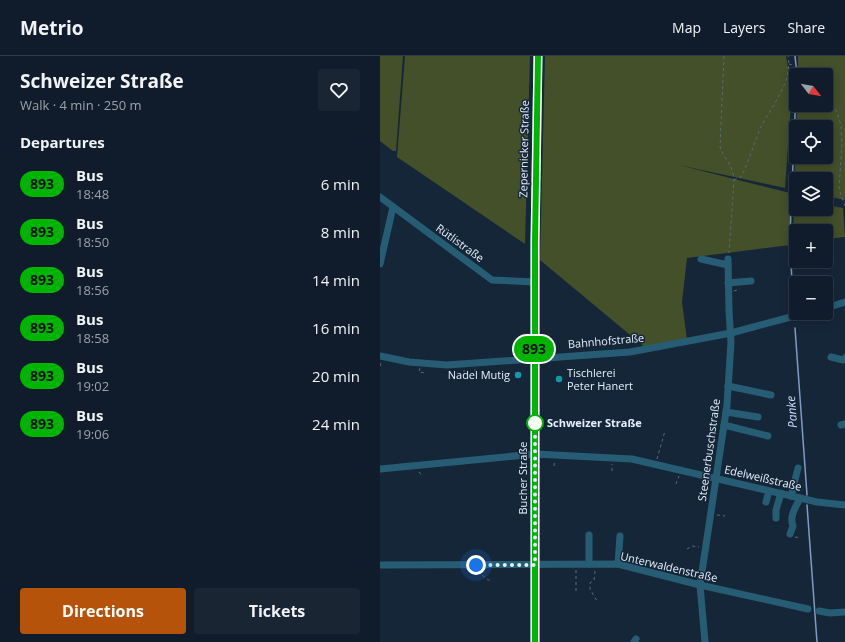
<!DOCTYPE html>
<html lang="en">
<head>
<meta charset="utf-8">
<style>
  body { margin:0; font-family:"Open Sans",sans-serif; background:#192533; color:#f1f3f6; height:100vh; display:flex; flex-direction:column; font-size:15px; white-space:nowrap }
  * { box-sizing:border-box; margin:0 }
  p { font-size:13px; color:#9ca1a9 }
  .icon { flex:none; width:22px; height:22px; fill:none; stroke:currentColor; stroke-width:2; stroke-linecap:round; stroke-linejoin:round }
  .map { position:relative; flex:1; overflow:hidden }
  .side { display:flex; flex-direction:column; background:#101c2b; width:380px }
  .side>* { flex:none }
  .badge { padding:0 8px; border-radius:13px; font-size:14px; line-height:26px }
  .needle { width:26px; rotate:121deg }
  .fabs { position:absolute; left:409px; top:12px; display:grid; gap:8px }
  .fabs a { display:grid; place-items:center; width:44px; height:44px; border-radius:4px; background:#101c2b; box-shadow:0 2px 10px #0003,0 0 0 1px #303a47; font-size:20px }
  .you { position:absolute; width:20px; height:20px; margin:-10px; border:3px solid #fff; border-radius:50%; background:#1a73e8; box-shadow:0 0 0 6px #1a73e833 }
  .map>.badge { position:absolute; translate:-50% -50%; box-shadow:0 0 0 2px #fff }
  h2 { padding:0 20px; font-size:15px; line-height:36px }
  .round { display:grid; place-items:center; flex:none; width:42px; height:42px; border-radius:4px; background:#192533 }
  .head { display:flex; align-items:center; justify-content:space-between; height:68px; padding:0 20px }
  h1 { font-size:19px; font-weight:700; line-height:30px }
  .primary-button { display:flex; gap:8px; margin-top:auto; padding:8px 20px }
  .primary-button a { flex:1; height:46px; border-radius:4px; background:#b45309; color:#fff; font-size:16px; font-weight:700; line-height:46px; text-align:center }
  .primary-button a+a { background:#192533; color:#f1f3f6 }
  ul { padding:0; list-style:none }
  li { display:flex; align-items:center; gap:12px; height:48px; padding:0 20px }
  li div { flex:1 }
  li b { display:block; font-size:15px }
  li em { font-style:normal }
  li .badge { min-width:44px; font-weight:700; text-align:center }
  header { display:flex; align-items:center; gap:24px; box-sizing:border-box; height:56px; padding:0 20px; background:#101c2b; border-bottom:1px solid #303a47 }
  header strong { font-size:19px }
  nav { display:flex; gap:22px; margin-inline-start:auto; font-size:14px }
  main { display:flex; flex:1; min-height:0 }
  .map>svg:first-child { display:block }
  .green { fill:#435029; fill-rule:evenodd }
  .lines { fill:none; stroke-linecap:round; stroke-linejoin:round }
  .stream { stroke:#809bc4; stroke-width:1.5 }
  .path { stroke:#5a697a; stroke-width:1; stroke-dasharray:3 3; stroke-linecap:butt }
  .minor { stroke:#275d74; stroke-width:7 }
  .major { stroke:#3390b6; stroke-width:9 }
  .line-casing { stroke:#fff; stroke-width:9 }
  .line { stroke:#00b400; stroke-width:6 }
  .walk { stroke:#e5f0fd; stroke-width:4; stroke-dasharray:0 7.2 }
  .culture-dot { fill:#0f9aa8; stroke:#162639; stroke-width:1.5 }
  .stop-dot { fill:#fff; stroke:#00b400; stroke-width:2 }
  .labels { text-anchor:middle; stroke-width:3; stroke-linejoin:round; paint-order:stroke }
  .street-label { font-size:11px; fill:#e5f0fd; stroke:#162639 }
  .poi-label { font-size:11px; fill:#e5f0fd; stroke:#162639; text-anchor:start }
  .stop-label { font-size:11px; font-weight:bold; fill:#e5f0fd; stroke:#162639; text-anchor:start }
  .water-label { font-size:12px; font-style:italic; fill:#cbdfff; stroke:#162639 }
</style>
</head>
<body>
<header>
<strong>Metrio</strong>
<nav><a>Map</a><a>Layers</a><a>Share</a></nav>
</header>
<main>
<section class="side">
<div class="head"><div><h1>Schweizer Straße</h1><p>Walk · 4 min · 250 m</p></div><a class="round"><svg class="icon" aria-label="heart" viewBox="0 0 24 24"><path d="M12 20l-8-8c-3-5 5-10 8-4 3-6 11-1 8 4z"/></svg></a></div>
<h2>Departures</h2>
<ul>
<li><span class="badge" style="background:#00b400;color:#111">893</span><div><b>Bus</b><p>18:48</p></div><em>6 min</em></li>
<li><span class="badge" style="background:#00b400;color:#111">893</span><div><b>Bus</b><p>18:50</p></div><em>8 min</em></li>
<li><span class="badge" style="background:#00b400;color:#111">893</span><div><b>Bus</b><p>18:56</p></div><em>14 min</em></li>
<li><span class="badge" style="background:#00b400;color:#111">893</span><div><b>Bus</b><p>18:58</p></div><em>16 min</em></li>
<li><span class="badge" style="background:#00b400;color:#111">893</span><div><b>Bus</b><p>19:02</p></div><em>20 min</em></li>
<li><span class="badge" style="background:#00b400;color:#111">893</span><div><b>Bus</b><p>19:06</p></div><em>24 min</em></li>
</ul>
<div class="primary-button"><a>Directions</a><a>Tickets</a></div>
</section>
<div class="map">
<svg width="465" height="586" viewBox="0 0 465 586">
  <rect width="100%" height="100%" fill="#162639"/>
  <g class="green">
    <polygon points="0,0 23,0 16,95 13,95 0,85"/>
    <polygon points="25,0 150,0 145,188 17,101"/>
    <polygon points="165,0 406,0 409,17 413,20 405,132 299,109 410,137 410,189 307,202 302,246 307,284 267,293 160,204"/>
    <path d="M418 0H465V144L446 140V123H416V134H414L417 49H446V19H418ZM416 71H446V101H416Z"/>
    <polygon points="414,143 416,144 416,153 446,153 446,149 463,152 465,181 446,183 446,175 416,175 416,187 413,187"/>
  </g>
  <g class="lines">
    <g class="stream">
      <polyline points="415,0 417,19"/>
      <polyline points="413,252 410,180 416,35"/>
      <polyline points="415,272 427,439"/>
      <polyline points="427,449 437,586"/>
    </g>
    <g class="path">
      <path d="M344 0 340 91C345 105 353 108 354 124L349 197"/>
      <polyline points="409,8 424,12 430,19"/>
      <polyline points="446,38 457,56 461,69 462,87 459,133 465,150"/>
      <path d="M354 124 361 121C369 106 373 89 380 73 391 50 413 27 408 0"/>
      <polyline points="354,235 360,233"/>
      <polyline points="0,307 1,311"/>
      <polyline points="40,312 39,316 46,317"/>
      <polyline points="95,313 95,317"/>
      <polyline points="84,314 84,317"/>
      <polyline points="277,403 285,375"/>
      <polyline points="174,410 175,404"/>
      <polyline points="232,415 232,408"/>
      <polyline points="39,416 42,420"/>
      <polyline points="296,428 299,420"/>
      <polyline points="337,459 345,460"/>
      <polyline points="415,481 421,482"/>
      <polyline points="307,493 312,490 319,491"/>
      <polyline points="196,514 196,536"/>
      <polyline points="99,515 99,517 110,525"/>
      <polyline points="215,515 214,524 210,527 210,533 217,545"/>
    </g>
    <g class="minor">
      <polyline points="0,141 112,224 155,226"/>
      <polyline points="321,203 348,209"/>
      <polyline points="0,208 13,151"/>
      <polyline points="348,227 371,225"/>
      <polyline points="446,252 465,246"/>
      <polyline points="0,300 29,306 67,309 250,296 351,277 426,257"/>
      <polyline points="451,301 463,304 465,302"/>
      <polyline points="348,330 391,339"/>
      <polyline points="346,356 378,361"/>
      <polyline points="344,369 388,380"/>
      <polyline points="461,369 465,368"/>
      <polyline points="0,413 155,398 252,403 437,446 465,449"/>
      <polyline points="411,440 418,412"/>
      <polyline points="386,446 389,435"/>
      <polyline points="396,462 396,454 401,437"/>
      <path d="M410 478 413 470C409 460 416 451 420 442"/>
      <polyline points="209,479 209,508"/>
      <polyline points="238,508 240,480"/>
      <polyline points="0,509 238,508 320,529 428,553"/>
      <polyline points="439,555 450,557 465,556"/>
      <polyline points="254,586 256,583"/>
      <polyline points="325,586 320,529 347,349 351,286 349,255 348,203"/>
    </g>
    <polyline class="major" points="155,586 155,186 158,0"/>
  </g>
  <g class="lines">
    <g class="line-casing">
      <polyline id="line" points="155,586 155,186 158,0"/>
    </g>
    <use href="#line" class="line"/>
    <polyline class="walk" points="96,509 155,509 155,367"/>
  </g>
  <g class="culture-dot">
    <circle cx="138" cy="319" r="4"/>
    <circle cx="179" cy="323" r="4"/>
  </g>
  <circle class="stop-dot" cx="155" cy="367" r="8"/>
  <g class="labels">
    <g class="street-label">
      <text transform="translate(144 93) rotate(-89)" y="4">Zepernicker Straße</text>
      <text transform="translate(80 187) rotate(36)" y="4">Rütlistraße</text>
      <text transform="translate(226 285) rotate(-5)" y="4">Bahnhofstraße</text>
      <text transform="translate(329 394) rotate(-82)" y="4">Steenerbuschstraße</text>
      <text transform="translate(143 422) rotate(-90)" y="4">Bucher Straße</text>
      <text transform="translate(383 422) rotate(13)" y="4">Edelweißstraße</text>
      <text transform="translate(289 511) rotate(13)" y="4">Unterwaldenstraße</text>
    </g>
    <g class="poi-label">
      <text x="187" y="321">Tischlerei<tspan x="187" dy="13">Peter Hanert</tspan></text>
      <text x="130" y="323" text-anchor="end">Nadel Mutig</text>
    </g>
    <g class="stop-label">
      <text x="167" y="371">Schweizer Straße</text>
    </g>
    <g class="water-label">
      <text transform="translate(412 356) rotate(-94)" y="4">Panke</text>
    </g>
  </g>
</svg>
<div class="fabs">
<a><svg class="needle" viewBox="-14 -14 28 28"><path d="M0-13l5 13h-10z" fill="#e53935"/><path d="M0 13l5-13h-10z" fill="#9ca1a9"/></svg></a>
<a><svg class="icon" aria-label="locate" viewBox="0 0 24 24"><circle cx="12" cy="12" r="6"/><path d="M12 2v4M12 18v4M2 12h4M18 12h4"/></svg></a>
<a><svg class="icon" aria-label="layers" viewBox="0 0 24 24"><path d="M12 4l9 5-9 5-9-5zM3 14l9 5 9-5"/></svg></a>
<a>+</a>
<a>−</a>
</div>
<div class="you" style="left:96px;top:509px"></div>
<b class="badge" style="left:154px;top:293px;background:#00b400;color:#111">893</b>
</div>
</main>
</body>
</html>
